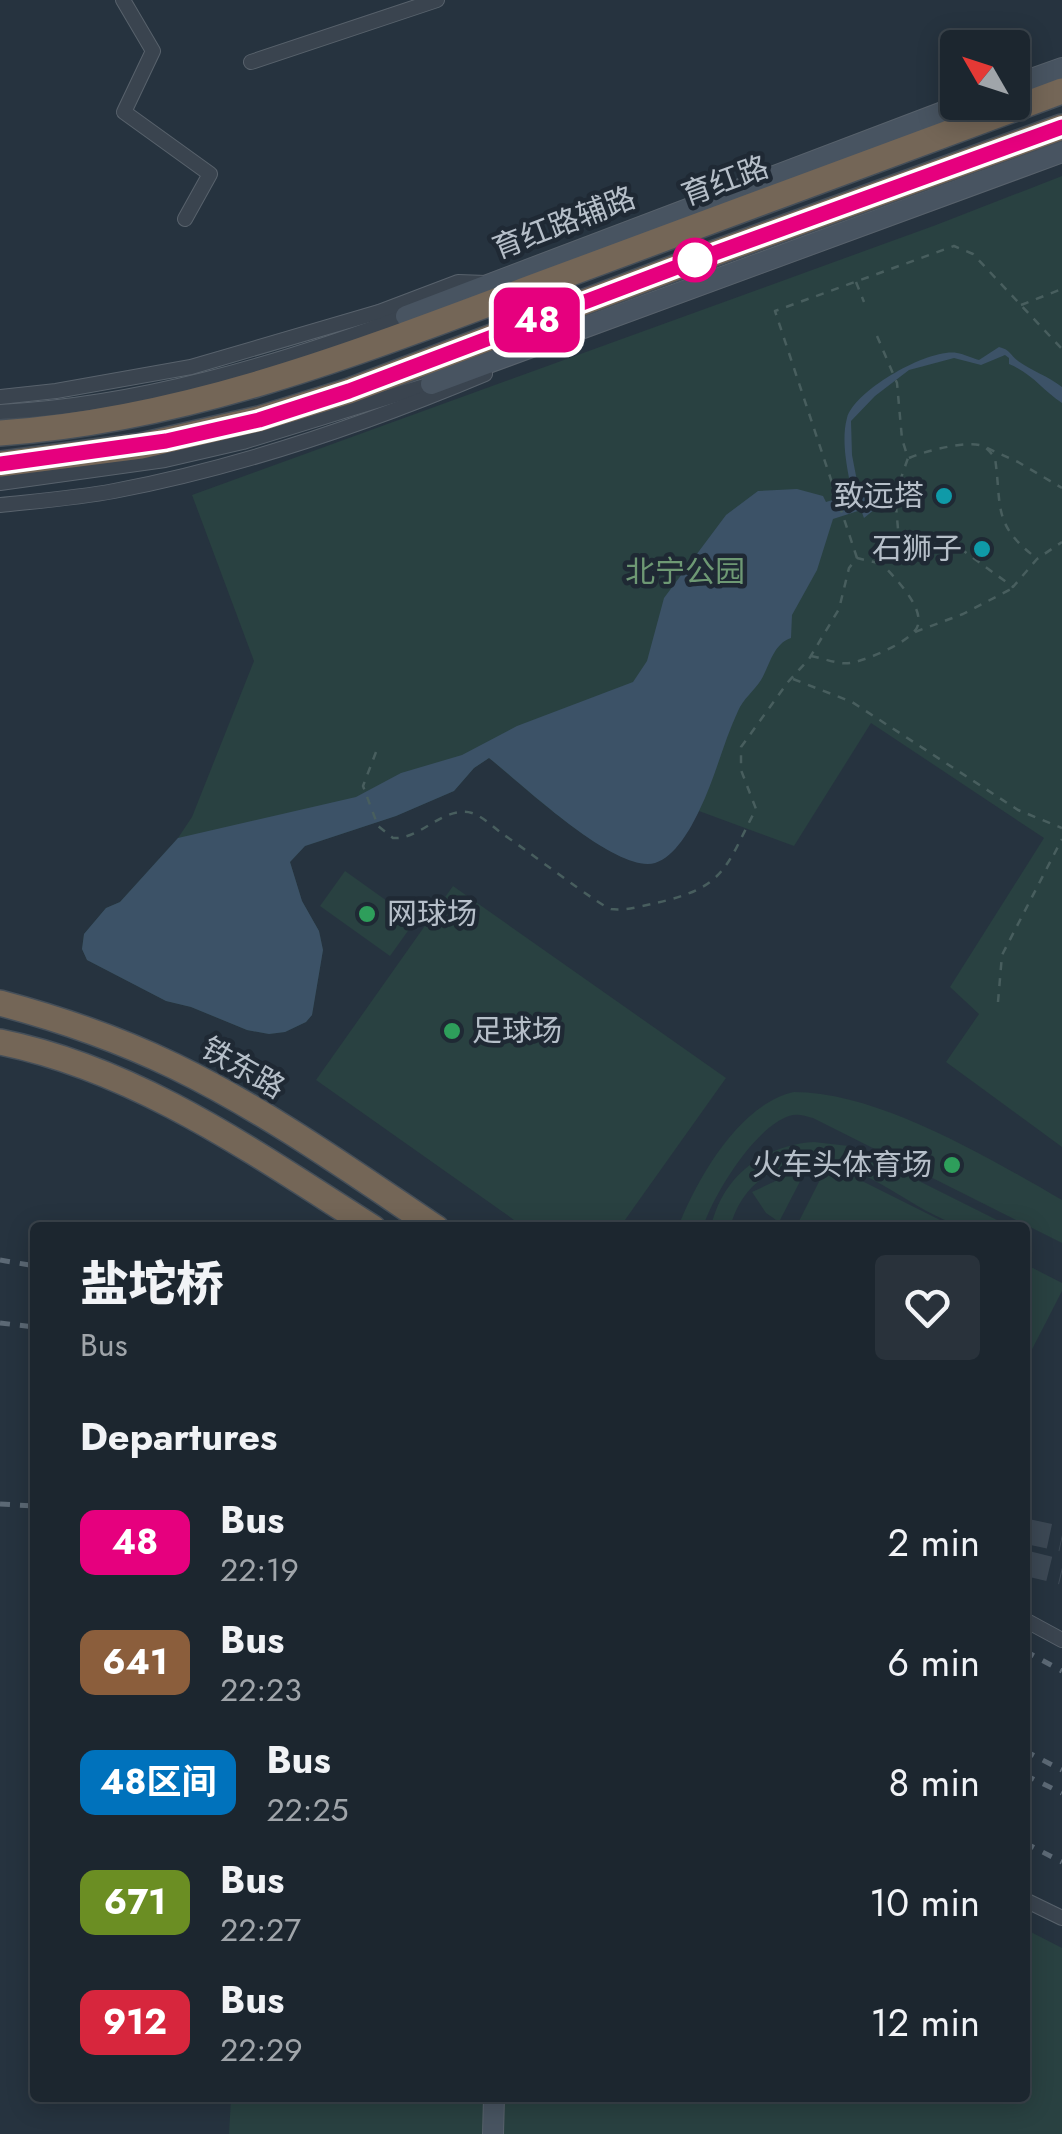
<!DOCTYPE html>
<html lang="en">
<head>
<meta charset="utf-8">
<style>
  body { margin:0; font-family:Jost,"Noto Sans SC",sans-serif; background:#29323b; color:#f1f3f6; height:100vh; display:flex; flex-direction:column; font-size:38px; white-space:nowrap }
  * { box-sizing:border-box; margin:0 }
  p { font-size:32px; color:#a0a5aa }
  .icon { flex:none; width:55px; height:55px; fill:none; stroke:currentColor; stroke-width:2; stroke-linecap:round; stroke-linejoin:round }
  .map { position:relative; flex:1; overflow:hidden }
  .side { position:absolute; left:30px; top:1222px; width:1000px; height:880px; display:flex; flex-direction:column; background:#1c262f; border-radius:10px; box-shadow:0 5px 25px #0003,0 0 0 2px #3a434b }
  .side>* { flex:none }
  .badge { padding:0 20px; border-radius:15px; font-size:35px; line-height:65px }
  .needle { width:65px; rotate:309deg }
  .fabs { position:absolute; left:940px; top:30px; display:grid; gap:20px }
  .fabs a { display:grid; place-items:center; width:90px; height:90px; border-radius:10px; background:#1c262f; box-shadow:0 5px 25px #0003,0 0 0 2px #3a434b; font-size:50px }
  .map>.badge { position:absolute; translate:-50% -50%; box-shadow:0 0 0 5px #fff }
  h2 { padding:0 50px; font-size:38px; line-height:90px }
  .round { display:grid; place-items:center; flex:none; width:105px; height:105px; border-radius:10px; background:#29323b }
  .summary { display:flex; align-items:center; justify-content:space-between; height:170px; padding:0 50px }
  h1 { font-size:48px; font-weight:800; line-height:75px }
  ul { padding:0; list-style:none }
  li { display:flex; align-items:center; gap:30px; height:120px; padding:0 50px }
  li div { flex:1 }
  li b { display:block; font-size:38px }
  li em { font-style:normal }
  li .badge { min-width:110px; font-weight:700; text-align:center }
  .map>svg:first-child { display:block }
  .green { fill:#294141 }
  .water { fill:#3c5267 }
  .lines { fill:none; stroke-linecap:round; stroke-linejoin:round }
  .highway-tunnel { stroke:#3c4854; stroke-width:25; stroke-dasharray:25 12; stroke-linecap:butt }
  .street-casing { stroke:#58626c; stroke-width:16 }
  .secondary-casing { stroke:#58626c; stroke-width:22 }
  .highway-casing { stroke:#454f59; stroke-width:28 }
  .path { stroke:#485e5e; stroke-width:2.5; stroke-dasharray:8 8; stroke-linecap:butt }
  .street { stroke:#3a444f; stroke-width:14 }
  .secondary { stroke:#485461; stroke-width:20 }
  .highway { stroke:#746657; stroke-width:25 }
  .rail { stroke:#5c6975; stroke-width:5; stroke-dasharray:10 10; stroke-linecap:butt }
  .line-casing { stroke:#fff; stroke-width:22 }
  .line { stroke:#e6007e; stroke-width:15 }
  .stop-dot { fill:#fff; stroke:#e6007e; stroke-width:5 }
  .culture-dot { fill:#0f9aa8; stroke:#1f2934; stroke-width:4 }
  .leisure-dot { fill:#2e9e5b; stroke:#1f2934; stroke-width:4 }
  .labels { text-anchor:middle; stroke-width:9; stroke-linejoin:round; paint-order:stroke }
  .street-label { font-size:30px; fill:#b6bfc9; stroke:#1f2934 }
  .poi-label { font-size:30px; fill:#b6bfc9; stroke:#1f2934; text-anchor:end }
  .park-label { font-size:30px; fill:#6e9974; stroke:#1f2934 }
</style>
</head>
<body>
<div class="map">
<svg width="1062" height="2134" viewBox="0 0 1062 2134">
  <rect width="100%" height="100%" fill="#26333f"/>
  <g class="green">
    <path d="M1062 176V1147L946 1062 979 1014 950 987 1044 838 871 723 794 846 699 811C689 829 675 858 653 863 613 871 521 784 489 758L474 768 454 791 396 816 305 846 290 862 302 901 319 931 323 950 312 1015 306 1022 285 1032 269 1034 247 1030 191 1007 166 1001 87 960 82 949 84 934 106 908 120 902 178 838 192 817 254 661 192 495 936 225Z"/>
    <polygon points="345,871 415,921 390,956 320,906"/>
    <polygon points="453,886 726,1078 620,1227 524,1227 316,1080"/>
    <path d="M794 1092C879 1092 989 1158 1062 1200V1243L813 1118C805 1116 797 1113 789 1116 754 1128 714 1194 703 1227H678C697 1179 739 1104 794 1092Z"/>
    <path d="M814 1142 849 1146 1011 1227C997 1228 978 1231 964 1227 901 1209 848 1139 778 1170 752 1180 737 1202 730 1227H711C722 1177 763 1145 814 1142Z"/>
    <polygon points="828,1164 954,1227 796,1227"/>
    <polygon points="808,1166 779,1222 766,1213 752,1192"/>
    <polygon points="1025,1264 1062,1283 1062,1291 1025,1363"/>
    <polygon points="1025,1929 1062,1948 1062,2134 229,2134 231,2098 1025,2098"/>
  </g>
  <path class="water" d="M999 347C1011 350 1010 355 1018 361 1032 371 1048 376 1062 387V403C1042 390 1033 374 1009 364V358L1005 355 981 365 954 358 909 370 875 396 851 421 852 455 857 481 864 484 869 480 880 505 864 518 861 510 833 519 817 570 792 615 791 638C773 644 770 665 761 680 754 691 743 699 738 711 723 743 715 779 699 811 691 828 675 857 655 863 615 874 521 783 489 758L474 768 454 791 396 816 305 846 290 862 302 901 319 931 323 950 312 1015 306 1022 285 1032 269 1034 247 1030 191 1007 166 1001 87 960 82 949 84 934 106 908 120 902 178 838 356 797 401 773 462 755 517 726 633 682 647 661 664 598 726 515 758 491 797 489 823 496 826 502 845 496 851 488C847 467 841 440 847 418 855 390 929 348 957 353 964 354 972 358 979 360Z"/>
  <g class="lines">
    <g class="highway-tunnel">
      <polyline points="1025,1531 1062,1539"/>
      <polyline points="1025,1563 1062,1572"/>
    </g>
    <g class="street-casing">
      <g id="street">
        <polyline points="123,0 153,51 124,112 210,174 185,219"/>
        <polyline points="251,62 437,0"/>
        <polyline points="0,397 56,391 191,367 379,312 458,282 486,283"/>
        <path d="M0 412C138 405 276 364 406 316"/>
        <polyline points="0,483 165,460 243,442 431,384"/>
        <path d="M0 505C38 501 77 498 114 491 241 467 366 424 485 374"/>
        <polyline points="1025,1620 1062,1640"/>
        <polyline points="1025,1900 1062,1918"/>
      </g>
    </g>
    <g class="secondary-casing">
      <g id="secondary">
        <polyline points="1012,86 1062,68"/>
        <polyline points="406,316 969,102"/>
        <polyline points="431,384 1062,152"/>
        <polyline points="493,2134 494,2098"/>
      </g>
    </g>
    <g class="highway-casing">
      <g id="highway">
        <path d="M0 433C191 420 367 349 544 283 717 219 889 155 1062 91"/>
        <polyline points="0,464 141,446 259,419 349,391 693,261 1062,127"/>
        <path d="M0 1003C60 1019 118 1039 174 1066 265 1110 351 1171 436 1228"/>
        <path d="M0 1042C139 1070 256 1154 373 1228"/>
      </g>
    </g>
    <g class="path">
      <polyline points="856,282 864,302"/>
      <polyline points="1021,305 1062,289"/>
      <polyline points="877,336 897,383 902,439 908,458 895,495 898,529 906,542 918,549 944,546 961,549 1013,587 1037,559 1062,542"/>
      <polyline points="987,448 1018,462 1062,488"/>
      <path d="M909 458C925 451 967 440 983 446 987 448 993 455 995 458 1002 506 992 524 1035 557"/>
      <polyline points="857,558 775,311 954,246 973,254 1062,349"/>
      <polyline points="915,632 963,614 1013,588"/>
      <path d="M811 656C823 658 839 665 850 663 865 661 914 641 918 625 923 606 895 578 883 565"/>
      <polyline points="793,679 852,702 1018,810 1062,828"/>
      <path d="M376 752 363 786 378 826 393 838C421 840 443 805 472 813 484 817 494 828 504 835 520 845 601 907 611 909 625 911 642 906 656 903 726 887 725 868 756 809L741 770V747L788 682 809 659 839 609 849 568 857 558 882 564 906 542"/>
      <polyline points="998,1002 1002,955 1062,839"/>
    </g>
    <use href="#street" class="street"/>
    <use href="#secondary" class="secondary"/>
    <use href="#highway" class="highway"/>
    <g class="rail">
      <polyline points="0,1260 35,1266"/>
      <polyline points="0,1323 35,1327"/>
      <polyline points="0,1504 35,1506"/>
      <polyline points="1025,1651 1062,1671"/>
      <polyline points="1025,1751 1062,1770"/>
      <polyline points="1025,1775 1062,1793"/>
      <polyline points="1025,1843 1062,1862"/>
    </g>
  </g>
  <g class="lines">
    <g class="line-casing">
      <polyline id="line" points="0,464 166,441 259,420 349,391 693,261 1062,127"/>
    </g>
    <use href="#line" class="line"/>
  </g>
  <circle class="stop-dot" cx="695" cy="260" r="20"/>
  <g class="culture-dot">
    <circle cx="944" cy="496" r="10"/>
    <circle cx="982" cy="549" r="10"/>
  </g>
  <g class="leisure-dot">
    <circle cx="367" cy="914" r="10"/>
    <circle cx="452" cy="1031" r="10"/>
    <circle cx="952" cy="1165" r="10"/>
  </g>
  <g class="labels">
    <g class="street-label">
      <text transform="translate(725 181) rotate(-20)" y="10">育红路</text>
      <text transform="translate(564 223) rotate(-21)" y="10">育红路辅路</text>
      <text transform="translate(243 1068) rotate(30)" y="10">铁东路</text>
    </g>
    <g class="poi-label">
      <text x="924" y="506">致远塔</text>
      <text x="962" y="559">石狮子</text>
      <text x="387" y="924" text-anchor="start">网球场</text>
      <text x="472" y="1041" text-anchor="start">足球场</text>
      <text x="932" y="1175">火车头体育场</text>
    </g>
    <g class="park-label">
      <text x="685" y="582">北宁公园</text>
    </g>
  </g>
</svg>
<div class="fabs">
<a><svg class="needle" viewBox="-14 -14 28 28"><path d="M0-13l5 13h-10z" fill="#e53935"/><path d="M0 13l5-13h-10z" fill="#a0a5aa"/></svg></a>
</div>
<b class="badge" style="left:537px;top:320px;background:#e6007e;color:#fff">48</b>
<section class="side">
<div class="summary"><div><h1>盐坨桥</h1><p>Bus</p></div><a class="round"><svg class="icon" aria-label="heart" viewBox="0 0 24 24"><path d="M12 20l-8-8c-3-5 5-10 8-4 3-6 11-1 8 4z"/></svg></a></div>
<h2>Departures</h2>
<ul>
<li><span class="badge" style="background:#e6007e;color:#fff">48</span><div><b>Bus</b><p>22:19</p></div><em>2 min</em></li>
<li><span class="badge" style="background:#8b5e3c;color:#fff">641</span><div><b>Bus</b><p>22:23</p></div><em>6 min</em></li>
<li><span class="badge" style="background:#0072bc;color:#fff">48区间</span><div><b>Bus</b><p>22:25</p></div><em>8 min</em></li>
<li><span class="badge" style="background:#6b8e23;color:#fff">671</span><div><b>Bus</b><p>22:27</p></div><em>10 min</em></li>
<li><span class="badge" style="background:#d7263d;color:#fff">912</span><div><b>Bus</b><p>22:29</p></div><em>12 min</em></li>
</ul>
</section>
</div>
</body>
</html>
